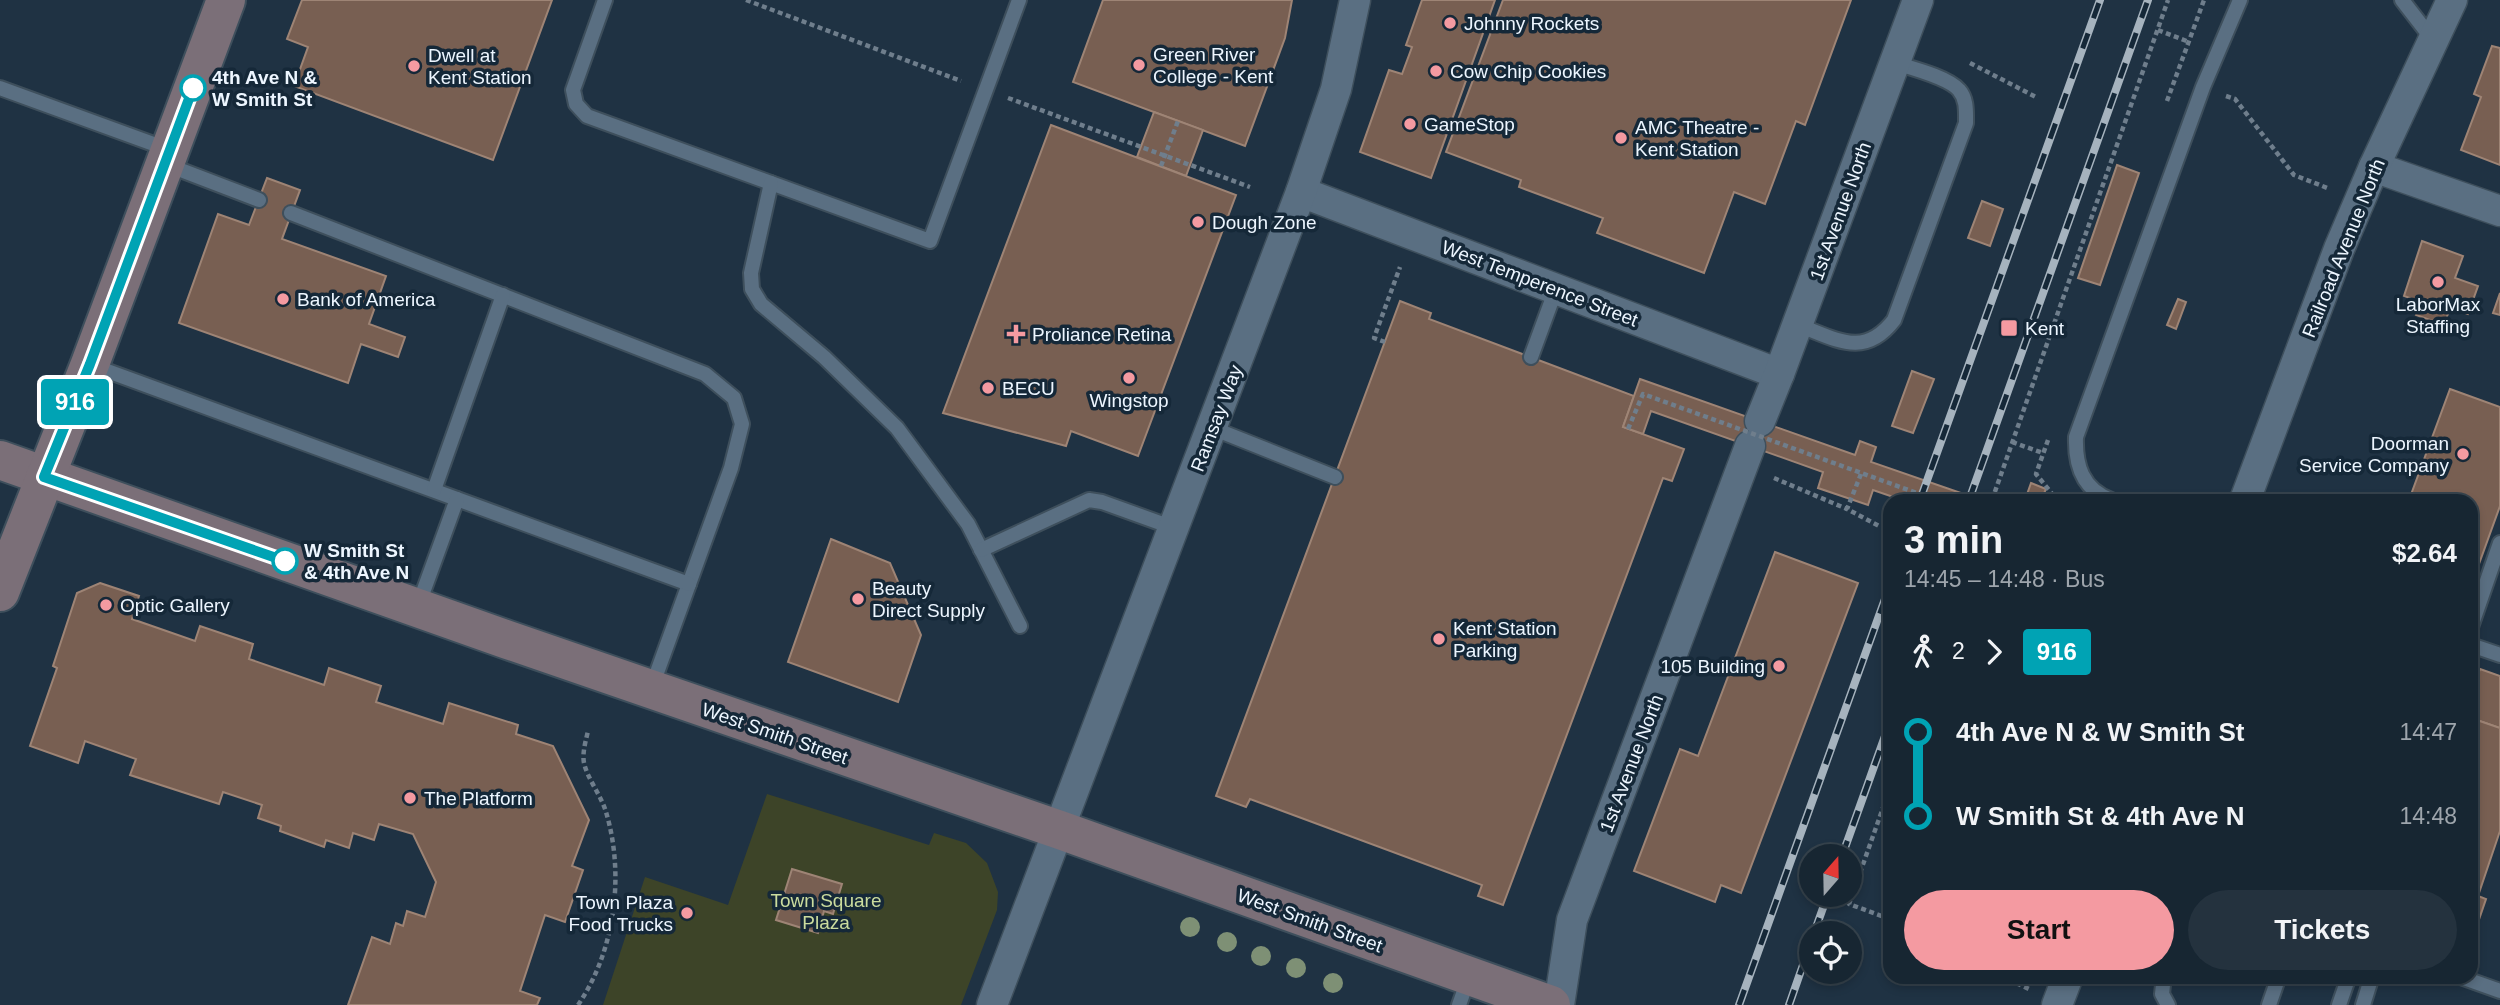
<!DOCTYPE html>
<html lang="en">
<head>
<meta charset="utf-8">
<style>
  body { margin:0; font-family:Arial,sans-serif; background:#24323e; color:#f1f3f6; height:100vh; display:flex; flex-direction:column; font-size:26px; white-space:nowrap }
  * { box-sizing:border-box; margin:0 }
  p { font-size:23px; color:#9ea5ac }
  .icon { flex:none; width:38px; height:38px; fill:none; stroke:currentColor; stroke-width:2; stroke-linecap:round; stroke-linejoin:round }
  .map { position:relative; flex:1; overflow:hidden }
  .side { position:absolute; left:1883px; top:494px; width:595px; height:490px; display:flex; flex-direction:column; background:#172632; border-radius:21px; box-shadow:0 4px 10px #0003,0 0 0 2px #36434d }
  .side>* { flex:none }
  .badge { padding:0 14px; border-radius:5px; font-size:24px; line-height:46px }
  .needle { width:46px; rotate:20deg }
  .tools { position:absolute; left:1799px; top:844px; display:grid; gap:14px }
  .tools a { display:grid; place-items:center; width:63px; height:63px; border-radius:50%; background:#172632; box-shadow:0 4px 10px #0003,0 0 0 2px #36434d; font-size:35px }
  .map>.badge { position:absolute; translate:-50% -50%; box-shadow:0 0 0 4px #fff }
  .legs { display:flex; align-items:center; gap:10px; height:77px; padding:0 21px; font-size:23px }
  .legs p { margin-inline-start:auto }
  .head { display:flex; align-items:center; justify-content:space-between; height:119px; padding:0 21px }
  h1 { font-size:38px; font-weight:700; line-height:52px }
  .action { display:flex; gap:14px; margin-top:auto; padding:14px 21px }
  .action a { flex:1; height:80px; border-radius:42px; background:#f49aa1; color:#111; font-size:28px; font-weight:700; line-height:80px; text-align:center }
  .action a+a { background:#24323e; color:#f1f3f6 }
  ul { padding:0 21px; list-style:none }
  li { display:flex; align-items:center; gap:24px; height:84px; font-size:26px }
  li i { display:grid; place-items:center; width:10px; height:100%; margin:0 9px; background:currentColor }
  li i::after { content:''; width:18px; height:18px; margin:-9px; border:5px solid; border-radius:50%; background:#172632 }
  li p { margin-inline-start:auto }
  li:first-child i { background:linear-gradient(#0000 50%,currentColor 0) }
  li:last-child i { background:linear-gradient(currentColor 50%,#0000 0) }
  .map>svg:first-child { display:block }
  .green { fill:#3d4428 }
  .building { fill:#785f52; stroke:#9e8475; stroke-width:2 }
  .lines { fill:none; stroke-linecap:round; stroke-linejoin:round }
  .lane-casing { stroke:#3e4f5c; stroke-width:18 }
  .street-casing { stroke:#3e4f5c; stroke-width:33 }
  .secondary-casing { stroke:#3e4f5c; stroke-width:42 }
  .path { stroke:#6f7e8c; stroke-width:4.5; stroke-dasharray:5 3.5; stroke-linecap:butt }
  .lane { stroke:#5a6f82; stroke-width:14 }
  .street { stroke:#5a6f82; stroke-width:30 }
  .secondary { stroke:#7b6f78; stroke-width:38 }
  .rail-casing { stroke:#a6b3be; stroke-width:8 }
  .rail { stroke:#152838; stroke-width:5; stroke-dasharray:16; stroke-linecap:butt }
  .path-bridge { stroke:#6f7e8c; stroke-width:4.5; stroke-dasharray:5 3.5; stroke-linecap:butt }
  .tree { fill:#7e9075 }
  .line-1-casing { stroke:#fff; stroke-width:16 }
  .line-1 { stroke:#00a3b4; stroke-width:10 }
  .poi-dot { fill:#f49aa1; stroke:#152838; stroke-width:2.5 }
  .stop-1-dot { fill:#fff; stroke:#00a3b4; stroke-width:3.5 }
  .labels { text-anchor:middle; stroke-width:7; stroke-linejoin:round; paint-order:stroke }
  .poi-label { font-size:19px; fill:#edf6ff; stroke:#152838; text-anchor:start }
  .stop-label { font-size:19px; font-weight:bold; fill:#edf6ff; stroke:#152838; text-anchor:start }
  .street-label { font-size:19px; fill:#edf6ff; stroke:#152838 }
  .park-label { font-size:19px; fill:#cbdc9e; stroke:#152838 }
</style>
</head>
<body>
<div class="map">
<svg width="2500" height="1005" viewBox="0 0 2500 1005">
  <rect width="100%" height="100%" fill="#1f3243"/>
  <polygon class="green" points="767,794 929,845 934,833 966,843 987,863 998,892 997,910 961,1005 603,1005 645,877 728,905"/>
  <g class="building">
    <polygon points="302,0 552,0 493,160 294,86 308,47 287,39"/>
    <polygon points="1103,0 1292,0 1285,38 1245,146 1073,82"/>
    <polygon points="1422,0 1495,0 1431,178 1360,152 1389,70 1402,74 1412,47 1406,45"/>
    <polygon points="1503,0 1851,0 1805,125 1796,121 1765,204 1734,192 1704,273 1597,233 1603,218 1519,187 1521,180 1446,152"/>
    <polygon points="2492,46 2500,48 2500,165 2461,150 2481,97 2474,94"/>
    <polygon points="1154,112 1203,130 1186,176 1137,157"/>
    <polygon points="1051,125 1236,195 1138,456 1071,431 1066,446 943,413"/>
    <polygon points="2117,165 2139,173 2100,285 2078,278"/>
    <polygon points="267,178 300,190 282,239 386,276 369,324 405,337 398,357 361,344 348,383 179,323 218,214 249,225"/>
    <polygon points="1982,201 2003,209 1990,246 1968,238"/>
    <polygon points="2422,241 2463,256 2455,278 2478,286 2468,314 2450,308 2444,325 2416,315 2421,302 2404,296"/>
    <polygon points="2500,293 2500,315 2493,313"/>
    <polygon points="2178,299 2186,302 2176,329 2167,325"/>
    <polygon points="1400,301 1431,313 1429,319 1634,396 1623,427 1684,449 1672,481 1663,478 1503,905 1478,896 1482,885 1250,799 1246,807 1216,796"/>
    <polygon points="1912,371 1934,379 1913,433 1892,426"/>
    <polygon points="1640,379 1855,455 1860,441 1876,447 1871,462 1981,500 1902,500 1873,490 1868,505 1818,488 1823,472 1651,411 1643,434 1623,427"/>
    <polygon points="2450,389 2500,407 2500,506 2471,586 2471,500 2409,500"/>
    <polygon points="2031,483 2046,489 2041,500 2025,500"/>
    <polygon points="831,539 890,563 921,635 898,702 788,662"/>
    <polygon points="1775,552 1858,583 1741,893 1721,885 1715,902 1634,871 1680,749 1698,756"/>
    <polygon points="100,583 139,596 132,619 195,641 200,626 253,644 249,659 324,685 329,668 381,686 376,702 443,724 449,703 518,725 516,734 553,746 589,820 572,866 583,870 565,922 545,915 520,991 540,998 537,1005 348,1005 372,937 390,944 396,923 403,926 407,911 425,917 436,882 413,834 379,824 374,840 353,833 349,848 326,840 324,847 280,831 281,826 258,818 262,805 223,792 219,804 130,775 136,759 85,741 78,763 30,746 57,668 53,666 77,593"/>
    <polygon points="2480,669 2500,676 2500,728 2471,718 2471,695"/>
    <polygon points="2471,718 2500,728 2500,831 2478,896 2486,899 2475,931 2471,929"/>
    <polygon points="792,869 842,884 833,914 824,911 818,933 776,920"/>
  </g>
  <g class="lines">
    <g class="lane-casing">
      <g id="lane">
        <polyline points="605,0 573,90 576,104 587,116 930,241 1019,0"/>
        <polyline points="2402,0 2433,40"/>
        <polyline points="0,88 170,150"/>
        <polyline points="165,164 259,200"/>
        <polyline points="771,183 751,273 752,289 761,304 824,357 897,428 968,524 1020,626"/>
        <polyline points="291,213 705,374 734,398 742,424 731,468 651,689"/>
        <path d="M1798 325C1836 339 1864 359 1894 320L1966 123C1966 111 1967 99 1959 90 1948 77 1911 68 1895 63"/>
        <polyline points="1531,357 1556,289"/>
        <polyline points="91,365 689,584"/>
        <polyline points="1212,428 1335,477"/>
        <polyline points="434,490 503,295"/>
        <path d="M2111 500C2082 489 2075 465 2076 437L2203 87 2240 0"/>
        <polyline points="981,550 1089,500 1102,502 1174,528"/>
        <polyline points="418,606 457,499"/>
        <polyline points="2471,627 2500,543"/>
        <polyline points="2471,645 2500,655"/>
        <polyline points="2164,976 2162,994 2168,1005"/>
        <polyline points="2458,976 2500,991"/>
        <polyline points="1459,1005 1469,977"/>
        <polyline points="2269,1005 2279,976"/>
        <polyline points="2339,1005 2349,976"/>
        <polyline points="2363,1005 2372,976"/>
      </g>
    </g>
    <g class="street-casing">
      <g id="street">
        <polyline points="2374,167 2500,211"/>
        <polyline points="1301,192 1779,374"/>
        <polyline points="1760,421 1779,374 1918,0"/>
        <polyline points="2245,500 2339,249 2374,167 2452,0"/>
        <polyline points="992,1005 1301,192 1336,89 1355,0"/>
        <polyline points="1559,1005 1572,920 1750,446"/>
        <polyline points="2057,1005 2068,976"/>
      </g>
    </g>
    <g class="secondary-casing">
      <g id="secondary">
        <polyline points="0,460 508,640 1060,830 1551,1005"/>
        <polyline points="0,592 90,364 226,0"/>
      </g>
    </g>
    <g class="path">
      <polyline points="746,0 961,81"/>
      <polyline points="2158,30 2189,42"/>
      <polyline points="1970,63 2036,97"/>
      <polyline points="2226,96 2235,99 2294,175 2330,189"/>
      <polyline points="1008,98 1250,187"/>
      <polyline points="2167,101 2204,0"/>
      <polyline points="1385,342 1374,338 1400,267"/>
      <polyline points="2048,440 2036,474 2057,500"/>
      <polyline points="2012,442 2043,453"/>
      <polyline points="1861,474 1847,509 1881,527"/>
      <polyline points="1774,478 1847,509"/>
      <polyline points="1992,500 2168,0"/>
      <polyline points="1890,788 1849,904 1890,919"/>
      <polyline points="2001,976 2029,989"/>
      <path d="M578 1005C615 951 625 875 606 812 601 795 588 780 584 763 582 753 586 740 588 731"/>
    </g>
    <use href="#lane" class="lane"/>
    <use href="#street" class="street"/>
    <use href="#secondary" class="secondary"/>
    <g class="rail-casing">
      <g id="rail">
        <polyline points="1920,500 2100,0"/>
        <polyline points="1969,500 2148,0"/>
        <polyline points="1842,856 1890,722"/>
        <polyline points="1814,933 1828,894"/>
        <polyline points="1739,1005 1890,585"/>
        <polyline points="1789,1005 1811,942"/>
      </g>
    </g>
    <use href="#rail" class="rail"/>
    <g class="path-bridge">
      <polyline points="1161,166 1178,121"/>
      <polyline points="1628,429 1643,394 1936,500"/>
    </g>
  </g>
  <g class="tree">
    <circle cx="1190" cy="927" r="10"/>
    <circle cx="1227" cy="942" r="10"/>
    <circle cx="1261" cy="956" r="10"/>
    <circle cx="1296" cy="968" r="10"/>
    <circle cx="1333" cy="983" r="10"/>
  </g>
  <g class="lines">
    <g class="line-1-casing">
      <polyline id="line-1" points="193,88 90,364 44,477 285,561"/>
    </g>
    <use href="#line-1" class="line-1"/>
  </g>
  <g class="poi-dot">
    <circle cx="1450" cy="23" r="7"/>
    <circle cx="1139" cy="65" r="7"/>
    <circle cx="414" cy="66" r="7"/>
    <circle cx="1436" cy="71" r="7"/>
    <circle cx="1410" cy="124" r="7"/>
    <circle cx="1621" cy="138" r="7"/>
    <circle cx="1198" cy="222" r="7"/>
    <circle cx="2438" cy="282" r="7"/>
    <circle cx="283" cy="299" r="7"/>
    <rect x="2000" y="319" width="18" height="18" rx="3.5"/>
    <path d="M1012.5 323.5h7v7h7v7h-7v7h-7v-7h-7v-7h7z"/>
    <circle cx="1129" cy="378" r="7"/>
    <circle cx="988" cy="388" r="7"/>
    <circle cx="2463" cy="454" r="7"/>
    <circle cx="858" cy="599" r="7"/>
    <circle cx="106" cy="605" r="7"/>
    <circle cx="1439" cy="639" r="7"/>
    <circle cx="1779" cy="666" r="7"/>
    <circle cx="410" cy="798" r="7"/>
    <circle cx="687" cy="913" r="7"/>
  </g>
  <g class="stop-1-dot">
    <circle cx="193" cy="88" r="12"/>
    <circle cx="285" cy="561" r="12"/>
  </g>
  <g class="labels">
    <g class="poi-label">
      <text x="1464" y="30">Johnny Rockets</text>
      <text x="1153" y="61">Green River<tspan x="1153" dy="22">College - Kent</tspan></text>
      <text x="428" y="62">Dwell at<tspan x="428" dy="22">Kent Station</tspan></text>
      <text x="1450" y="78">Cow Chip Cookies</text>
      <text x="1424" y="131">GameStop</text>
      <text x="1635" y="134">AMC Theatre -<tspan x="1635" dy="22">Kent Station</tspan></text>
      <text x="1212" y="229">Dough Zone</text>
      <text x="297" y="306">Bank of America</text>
      <text x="2438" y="311" text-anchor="middle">LaborMax<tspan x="2438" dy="22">Staffing</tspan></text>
      <text x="2025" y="335">Kent</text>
      <text x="1032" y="341">Proliance Retina</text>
      <text x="1002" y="395">BECU</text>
      <text x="1129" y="407" text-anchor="middle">Wingstop</text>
      <text x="2449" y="450" text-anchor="end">Doorman<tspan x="2449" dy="22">Service Company</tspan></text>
      <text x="872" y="595">Beauty<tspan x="872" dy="22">Direct Supply</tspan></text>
      <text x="120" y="612">Optic Gallery</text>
      <text x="1453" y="635">Kent Station<tspan x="1453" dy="22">Parking</tspan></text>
      <text x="1765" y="673" text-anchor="end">105 Building</text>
      <text x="424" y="805">The Platform</text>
      <text x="673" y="909" text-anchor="end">Town Plaza<tspan x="673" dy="22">Food Trucks</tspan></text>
    </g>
    <g class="stop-label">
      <text x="212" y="84">4th Ave N &amp;<tspan x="212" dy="22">W Smith St</tspan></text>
      <text x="304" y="557">W Smith St<tspan x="304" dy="22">&amp; 4th Ave N</tspan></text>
    </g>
    <g class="street-label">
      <text transform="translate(1840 211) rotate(-70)" y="7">1st Avenue North</text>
      <text transform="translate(2343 248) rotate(-68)" y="7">Railroad Avenue North</text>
      <text transform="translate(1540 283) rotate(21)" y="7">West Temperence Street</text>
      <text transform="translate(1216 418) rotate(-69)" y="7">Ramsay Way</text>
      <text transform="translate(775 733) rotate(19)" y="7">West Smith Street</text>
      <text transform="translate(1631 763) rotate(-69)" y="7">1st Avenue North</text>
      <text transform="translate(1310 920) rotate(20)" y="7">West Smith Street</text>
    </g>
    <g class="park-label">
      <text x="826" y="907">Town Square<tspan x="826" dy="22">Plaza</tspan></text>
    </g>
  </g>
</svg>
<div class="tools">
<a><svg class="needle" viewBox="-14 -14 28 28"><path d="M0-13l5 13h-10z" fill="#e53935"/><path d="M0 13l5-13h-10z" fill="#9ea5ac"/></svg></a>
<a><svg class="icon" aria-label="locate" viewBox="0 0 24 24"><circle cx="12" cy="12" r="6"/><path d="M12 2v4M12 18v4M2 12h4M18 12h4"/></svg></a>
</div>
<b class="badge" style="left:75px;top:402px;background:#00a3b4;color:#fff">916</b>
<section class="side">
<div class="head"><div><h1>3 min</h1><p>14:45 – 14:48 · Bus</p></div><b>$2.64</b></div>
<div class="legs"><svg class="icon" aria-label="walk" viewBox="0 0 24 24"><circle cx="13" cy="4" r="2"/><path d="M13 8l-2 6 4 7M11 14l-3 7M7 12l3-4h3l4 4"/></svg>2<svg class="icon" aria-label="forward" viewBox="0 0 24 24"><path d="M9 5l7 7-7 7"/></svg><b class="badge" style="background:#00a3b4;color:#fff">916</b></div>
<ul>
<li><i style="color:#00a3b4"></i><b>4th Ave N &amp; W Smith St</b><p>14:47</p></li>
<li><i style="color:#00a3b4"></i><b>W Smith St &amp; 4th Ave N</b><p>14:48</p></li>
</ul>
<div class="action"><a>Start</a><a>Tickets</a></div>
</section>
</div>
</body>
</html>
